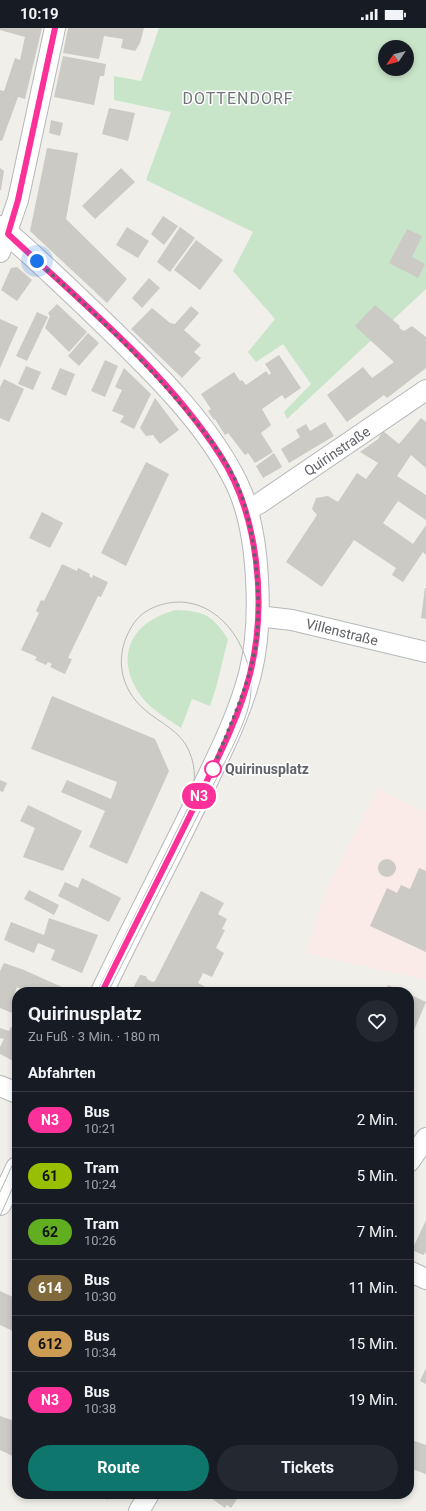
<!DOCTYPE html>
<html lang="de">
<head>
<meta charset="utf-8">
<style>
  body { margin:0; font-family:Roboto,sans-serif; background:#242831; color:#f1f3f6; height:100vh; display:flex; flex-direction:column; font-size:15px; white-space:nowrap }
  * { box-sizing:border-box; margin:0 }
  p { font-size:13px; color:#9ea1a6 }
  .icon { flex:none; width:22px; height:22px; fill:none; stroke:currentColor; stroke-width:2; stroke-linecap:round; stroke-linejoin:round }
  .map { position:relative; flex:1; overflow:hidden }
  .details { position:absolute; left:12px; top:959px; width:402px; height:512px; display:flex; flex-direction:column; background:#171b24; border-radius:16px; box-shadow:0 2px 6px #0003 }
  .details>* { flex:none }
  .badge { padding:0 8px; border-radius:13px; font-size:14px; line-height:26px }
  .needle { width:26px; rotate:235deg }
  .buttons { position:absolute; left:378px; top:12px; display:grid; gap:8px }
  .buttons a { display:grid; place-items:center; width:36px; height:36px; border-radius:50%; background:#171b24; box-shadow:0 2px 6px #0003; font-size:20px }
  .you { position:absolute; width:20px; height:20px; margin:-10px; border:3px solid #fff; border-radius:50%; background:#1a73e8; box-shadow:0 0 0 6px #1a73e833 }
  .map>.badge { position:absolute; translate:-50% -50%; box-shadow:0 0 0 2px #fff }
  h2 { padding:0 16px; font-size:15px; line-height:36px }
  .round { display:grid; place-items:center; flex:none; width:42px; height:42px; border-radius:21px; background:#242831 }
  .summary { display:flex; align-items:center; justify-content:space-between; height:68px; padding:0 16px }
  h1 { font-size:19px; font-weight:700; line-height:30px }
  .button { display:flex; gap:8px; margin-top:auto; padding:8px 16px }
  .button a { flex:1; height:46px; border-radius:24px; background:#0f766e; color:#fff; font-size:16px; font-weight:700; line-height:46px; text-align:center }
  .button a+a { background:#242831; color:#f1f3f6 }
  ul { padding:0; list-style:none }
  li { display:flex; align-items:center; gap:12px; height:56px; padding:0 16px; border-top:1px solid #363941 }
  li div { flex:1 }
  li b { display:block; font-size:15px }
  li em { font-style:normal }
  li .badge { min-width:44px; font-weight:700; text-align:center }
  .status { display:flex; justify-content:space-between; align-items:center; height:28px; padding:0 20px; background:#171b24; direction:ltr }
  .status svg { height:11px; fill:currentColor }
  .map>svg:first-child { display:block }
  .medical { fill:#faeae8 }
  .green { fill:#c8e5c9; fill-rule:evenodd }
  .building { fill:#cccac5 }
  .lines { fill:none; stroke-linecap:round; stroke-linejoin:round }
  .minor-casing { stroke:#b5b8bb; stroke-width:22 }
  .secondary-casing { stroke:#b5b7bb; stroke-width:24 }
  .minor { stroke:#fff; stroke-width:20 }
  .secondary { stroke:#fff; stroke-width:22 }
  .tram { stroke:#b6b7b7; stroke-width:1 }
  .line-casing { stroke:#fff; stroke-width:9 }
  .line { stroke:#fb3199; stroke-width:6 }
  .walk { stroke:#606367; stroke-width:4; stroke-dasharray:0 7.2 }
  .stop-dot { fill:#fff; stroke:#fb3199; stroke-width:2 }
  .labels { text-anchor:middle; stroke-width:3; stroke-linejoin:round; paint-order:stroke }
  .street-label { font-size:14px; fill:#606367; stroke:#fff }
  .stop-label { font-size:14px; font-weight:bold; fill:#606367; stroke:#fff; text-anchor:start }
  .quarter-label { font-size:16px; letter-spacing:1px; fill:#717579; stroke:#fff }
</style>
</head>
<body>
<div class="status"><b>10:19</b><svg viewBox="0 0 49 12"><path d="M0 12V9h3v3zM5 12V6h3v6zM10 12V3h3v9zM15 12V0h3v12zM26 1h20v11H26zM47 4h2v5h-2z"/></svg></div>
<div class="map">
<svg width="426" height="1483" viewBox="0 0 426 1483">
  <rect width="100%" height="100%" fill="#f0efe9"/>
  <polygon class="medical" points="378,761 426,785 426,952 306,925 327,860"/>
  <g class="green">
    <path d="M159 0H426V261L287 391 284 384 311 356 283 316 256 334 248 324 275 291 233 243 253 204 146 152 171 84 114 72V48L141 53ZM385 19H407V41H385Z"/>
    <path d="M176 582C205 583 213 588 228 611L216 660 210 678 192 671 181 700C167 690 148 680 139 665 113 625 135 592 176 582Z"/>
  </g>
  <g class="building">
    <polygon points="0,0 42,0 25,71 18,69 2,113 0,112 0,62 4,63 15,30 20,32 25,9 0,2"/>
    <polygon points="68,0 144,0 140,15 135,23 121,20 123,11 104,8 99,31 63,25"/>
    <polygon points="63,28 106,36 104,48 100,48 94,77 54,69"/>
    <polygon points="109,80 135,85 128,113 102,106"/>
    <polygon points="51,92 63,95 60,108 49,105"/>
    <polygon points="47,120 78,125 66,191 127,251 107,275 30,203"/>
    <polygon points="0,140 4,143 1,162 0,162"/>
    <polygon points="121,140 135,154 95,191 82,178"/>
    <polygon points="163,188 178,198 164,217 151,206"/>
    <polygon points="127,199 149,213 138,230 116,217"/>
    <polygon points="180,199 195,210 170,244 157,234"/>
    <polygon points="407,201 422,208 412,229 425,236 418,250 389,235"/>
    <polygon points="196,212 223,232 200,262 174,242"/>
    <polygon points="17,239 32,252 17,273 1,262 11,240"/>
    <polygon points="149,250 160,260 142,280 132,270"/>
    <polygon points="57,276 87,304 69,324 45,300 50,288 48,285"/>
    <polygon points="375,277 400,298 399,300 404,303 412,298 426,309 426,340 387,370 384,367 347,394 327,367 363,339 372,350 394,334 355,298"/>
    <polygon points="191,278 199,285 184,302 201,317 194,324 201,330 182,350 131,301 152,280 170,295 175,296"/>
    <polygon points="37,284 48,289 27,333 16,328"/>
    <polygon points="0,291 18,299 0,340"/>
    <polygon points="88,305 99,315 79,338 68,328"/>
    <polygon points="279,327 301,360 285,371 282,367 262,381 271,397 261,405 273,424 255,435 248,425 245,427 228,405 225,407 215,391 214,392 208,383 211,381 201,366 234,344 240,353 242,352 246,357 266,343 269,347 271,345 265,336"/>
    <polygon points="105,332 118,338 105,369 91,363"/>
    <polygon points="26,338 41,344 33,362 18,356"/>
    <polygon points="60,340 75,346 66,368 51,361"/>
    <polygon points="124,340 151,366 134,401 120,394 124,388 112,383 122,362 115,359"/>
    <polygon points="4,351 24,361 9,394 0,390 0,359"/>
    <polygon points="155,370 179,402 160,416 153,407 146,408 140,400"/>
    <polygon points="421,390 426,394 426,440 411,427 397,448 426,467 426,492 398,473 383,495 413,516 426,497 426,527 423,524 403,554 392,547 396,540 354,512 322,559 286,534 317,487 312,481 316,470 328,468 338,474 357,445 366,451 378,435 360,424 378,411 383,403 399,416"/>
    <polygon points="325,394 334,408 289,435 281,421 300,409 296,402 306,396 310,403"/>
    <polygon points="274,425 282,439 263,450 256,438"/>
    <polygon points="146,434 169,446 126,538 101,525"/>
    <polygon points="42,484 63,495 50,520 29,510"/>
    <polygon points="62,536 77,543 78,540 90,546 89,548 92,550 93,547 108,554 101,569 98,568 68,630 72,631 65,646 50,639 52,636 48,634 46,637 35,632 37,629 21,622 39,585 36,583 41,572 44,573"/>
    <polygon points="425,560 426,560 426,591 421,590"/>
    <polygon points="52,668 155,711 169,743 127,836 89,819 105,783 61,764 67,752 111,771 117,754 31,721"/>
    <polygon points="0,752 7,755 3,764 0,763"/>
    <polygon points="28,777 82,803 63,843 23,829 35,800 20,793"/>
    <circle cx="387" cy="840" r="9"/>
    <polygon points="419,840 426,843 426,924 370,898 387,860 397,865 401,857 410,861"/>
    <polygon points="82,850 121,870 109,894 58,868 65,854 78,860"/>
    <polygon points="29,862 59,877 54,887 24,871"/>
    <polygon points="201,863 224,875 218,886 227,891 222,901 225,902 216,920 224,925 212,949 203,945 198,955 207,960 205,964 131,964 140,947 146,948 147,951 152,954 155,953"/>
    <polygon points="49,890 98,907 82,945 51,932 55,922 38,915 34,925 4,912 11,894 44,907"/>
    <polygon points="4,935 24,942 73,964 27,964 17,959 12,972 17,974 17,987 0,980 0,943"/>
    <polygon points="388,957 404,964 385,964"/>
    <polygon points="409,966 426,974 409,1014"/>
    <polygon points="11,999 17,1002 17,1035 0,1026 0,1019 4,1011 0,1010 0,1000 9,1003"/>
    <polygon points="426,1192 426,1224 423,1227 412,1222"/>
    <polygon points="0,1263 17,1271 17,1305 0,1297"/>
    <polygon points="426,1340 426,1356 420,1353"/>
    <polygon points="0,1388 17,1394 17,1430 0,1422"/>
    <polygon points="409,1411 426,1417 426,1446 409,1440"/>
    <polygon points="95,1466 111,1466 108,1472"/>
    <polygon points="205,1466 234,1466 233,1468 237,1471 231,1480 227,1477 225,1480"/>
  </g>
  <g class="lines">
    <g class="minor-casing">
      <g id="minor">
        <polyline points="0,224 18,172 55,0"/>
        <polyline points="246,483 260,475 426,362"/>
        <polyline points="258,588 292,592 426,624"/>
        <polyline points="0,1058 17,1065"/>
        <polyline points="409,1134 426,1110"/>
        <polyline points="409,1243 426,1251"/>
        <polyline points="139,1483 149,1466"/>
      </g>
    </g>
    <g class="secondary-casing">
      <g id="secondary">
        <path d="M0 199C38 231 74 266 109 300 156 346 208 396 237 456 260 504 263 595 250 646 239 689 217 731 198 771 167 835 133 899 102 964"/>
        <polyline points="0,1176 17,1140"/>
      </g>
    </g>
    <use href="#minor" class="minor"/>
    <use href="#secondary" class="secondary"/>
    <g class="tram">
      <path d="M97 964 190 776C195 757 197 741 189 723 181 703 160 695 145 682 119 660 114 627 132 598 142 581 162 574 181 574 198 575 212 582 224 594 241 611 252 639 251 663 250 683 240 702 232 720L108 964"/>
      <polyline points="0,1164 17,1127"/>
      <polyline points="0,1188 17,1150"/>
    </g>
  </g>
  <g class="lines">
    <g class="line-casing">
      <path id="line" d="M55 0 18 172 8 206C81 274 165 342 220 427 259 487 267 577 250 646 239 690 217 732 197 773 166 837 133 900 102 964"/>
    </g>
    <use href="#line" class="line"/>
    <path class="walk" d="M37 233C91 282 144 331 191 388 208 409 227 432 238 458 255 499 262 571 256 616 249 660 228 700 213 741"/>
  </g>
  <circle class="stop-dot" cx="213" cy="741" r="8"/>
  <g class="labels">
    <g class="street-label">
      <text transform="translate(337 423) rotate(-34)" y="5">Quirinstraße</text>
      <text transform="translate(342 604) rotate(14)" y="5">Villenstraße</text>
    </g>
    <g class="stop-label">
      <text x="225" y="746">Quirinusplatz</text>
    </g>
    <g class="quarter-label">
      <text x="238" y="76">DOTTENDORF</text>
    </g>
  </g>
</svg>
<div class="buttons">
<a><svg class="needle" viewBox="-14 -14 28 28"><path d="M0-13l5 13h-10z" fill="#e53935"/><path d="M0 13l5-13h-10z" fill="#9ea1a6"/></svg></a>
</div>
<div class="you" style="left:37px;top:233px"></div>
<b class="badge" style="left:199px;top:768px;background:#fb3199;color:#fff">N3</b>
<section class="details">
<div class="summary"><div><h1>Quirinusplatz</h1><p>Zu Fuß · 3 Min. · 180 m</p></div><a class="round"><svg class="icon" aria-label="heart" viewBox="0 0 24 24"><path d="M12 20l-8-8c-3-5 5-10 8-4 3-6 11-1 8 4z"/></svg></a></div>
<h2>Abfahrten</h2>
<ul>
<li><span class="badge" style="background:#fb3199;color:#fff">N3</span><div><b>Bus</b><p>10:21</p></div><em>2 Min.</em></li>
<li><span class="badge" style="background:#98c000;color:#111">61</span><div><b>Tram</b><p>10:24</p></div><em>5 Min.</em></li>
<li><span class="badge" style="background:#61af20;color:#111">62</span><div><b>Tram</b><p>10:26</p></div><em>7 Min.</em></li>
<li><span class="badge" style="background:#806a3b;color:#fff">614</span><div><b>Bus</b><p>10:30</p></div><em>11 Min.</em></li>
<li><span class="badge" style="background:#cc9c54;color:#111">612</span><div><b>Bus</b><p>10:34</p></div><em>15 Min.</em></li>
<li><span class="badge" style="background:#fb3199;color:#fff">N3</span><div><b>Bus</b><p>10:38</p></div><em>19 Min.</em></li>
</ul>
<div class="button"><a>Route</a><a>Tickets</a></div>
</section>
</div>
</body>
</html>
